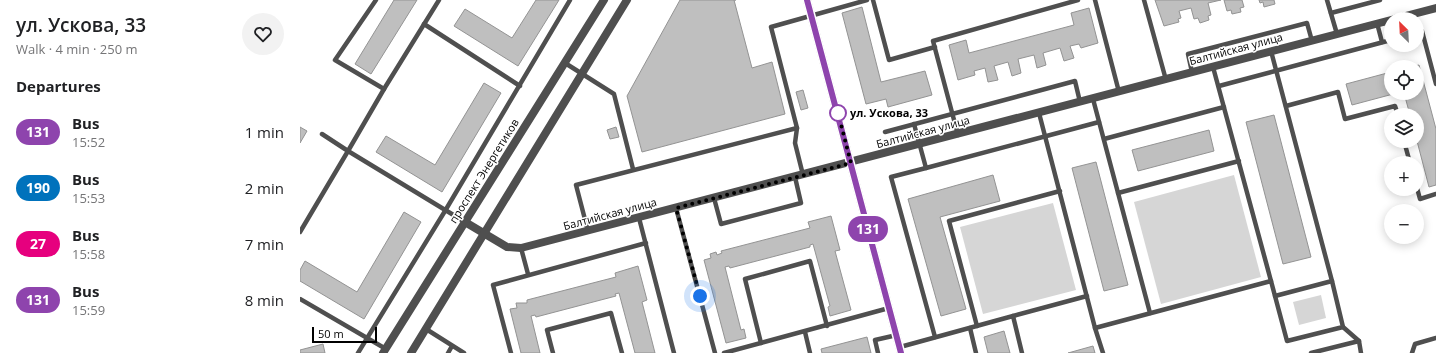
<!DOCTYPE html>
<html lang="en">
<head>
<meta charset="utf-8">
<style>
  body { margin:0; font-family:"Open Sans",sans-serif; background:#f2f2f2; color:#202124; height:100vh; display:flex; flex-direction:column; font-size:15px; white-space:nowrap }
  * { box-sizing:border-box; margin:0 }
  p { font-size:13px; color:#757577 }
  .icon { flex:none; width:22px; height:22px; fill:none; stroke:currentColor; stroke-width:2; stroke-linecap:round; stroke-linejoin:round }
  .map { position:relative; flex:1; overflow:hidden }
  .drawer { display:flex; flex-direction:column; background:#fff; width:300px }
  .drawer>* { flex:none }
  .badge { padding:0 8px; border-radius:13px; font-size:14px; line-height:26px }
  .needle { width:26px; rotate:336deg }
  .tools { position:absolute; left:1084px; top:12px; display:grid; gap:8px }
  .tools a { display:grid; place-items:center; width:40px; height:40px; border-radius:50%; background:#fff; box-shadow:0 2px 10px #0003; font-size:20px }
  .scale { position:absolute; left:12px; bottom:10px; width:65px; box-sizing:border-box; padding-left:4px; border:2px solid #000; border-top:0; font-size:11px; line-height:14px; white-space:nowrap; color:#000; -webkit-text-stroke:3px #fff; paint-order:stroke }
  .you { position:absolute; width:20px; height:20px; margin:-10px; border:3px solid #fff; border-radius:50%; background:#1a73e8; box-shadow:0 0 0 6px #1a73e833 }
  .map>.badge { position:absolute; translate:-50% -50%; box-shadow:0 0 0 2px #fff }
  h2 { padding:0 16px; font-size:15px; line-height:36px }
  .round { display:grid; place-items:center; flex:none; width:42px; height:42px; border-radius:21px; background:#f2f2f2 }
  .head { display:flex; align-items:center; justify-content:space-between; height:68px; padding:0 16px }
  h1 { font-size:19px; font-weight:600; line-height:30px }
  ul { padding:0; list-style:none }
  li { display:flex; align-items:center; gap:12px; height:56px; padding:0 16px }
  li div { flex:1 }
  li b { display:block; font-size:15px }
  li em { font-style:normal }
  li .badge { min-width:44px; font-weight:700; text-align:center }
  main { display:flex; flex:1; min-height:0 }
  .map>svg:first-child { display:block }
  .green { fill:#d6d6d6 }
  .building { fill:#bfbfbf; stroke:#939393 }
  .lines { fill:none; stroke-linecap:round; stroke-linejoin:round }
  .lane { stroke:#4f4f4f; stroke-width:4.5 }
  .street { stroke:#4f4f4f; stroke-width:8 }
  .line-casing { stroke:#fff; stroke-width:9 }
  .line { stroke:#8e44ad; stroke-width:6 }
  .walk { stroke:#000; stroke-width:4; stroke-dasharray:0 7.2 }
  .stop-dot { fill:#fff; stroke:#8e44ad; stroke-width:2 }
  .labels { text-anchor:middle; stroke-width:3; stroke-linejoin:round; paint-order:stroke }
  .street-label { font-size:11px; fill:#000; stroke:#fff }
  .stop-label { font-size:11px; font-weight:bold; fill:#000; stroke:#fff; text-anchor:start }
</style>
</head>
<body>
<main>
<section class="drawer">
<div class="head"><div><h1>ул. Ускова, 33</h1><p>Walk · 4 min · 250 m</p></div><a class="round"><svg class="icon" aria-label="heart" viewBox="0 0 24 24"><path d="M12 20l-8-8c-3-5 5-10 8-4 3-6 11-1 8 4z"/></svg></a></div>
<h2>Departures</h2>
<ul>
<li><span class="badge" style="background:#8e44ad;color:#fff">131</span><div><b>Bus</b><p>15:52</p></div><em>1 min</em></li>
<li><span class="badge" style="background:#0072bc;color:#fff">190</span><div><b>Bus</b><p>15:53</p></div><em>2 min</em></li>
<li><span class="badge" style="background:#e6007e;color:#fff">27</span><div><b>Bus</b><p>15:58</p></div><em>7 min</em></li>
<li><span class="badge" style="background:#8e44ad;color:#fff">131</span><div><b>Bus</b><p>15:59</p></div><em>8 min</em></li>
</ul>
</section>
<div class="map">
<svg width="1136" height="353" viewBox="0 0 1136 353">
  <rect width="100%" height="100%" fill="#fff"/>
  <g class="green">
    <polygon points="934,175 961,277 861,304 834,202"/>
    <polygon points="753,203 776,290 683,314 660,227"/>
    <polygon points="1021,295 1026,318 999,325 993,302"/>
  </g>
  <g class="building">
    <polygon points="94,0 117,0 71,74 55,64"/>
    <polygon points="236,0 259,0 218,66 154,26 165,9 212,38"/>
    <polygon points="380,0 436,0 434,0 452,68 472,62 485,114 342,152 327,96"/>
    <polygon points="855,0 921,0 908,3 911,15 908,16 909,20 900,23 898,18 894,19 891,8 879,11 881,18 878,19 879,22 864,26"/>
    <polygon points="924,0 942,0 944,7 940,8 941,12 932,14 931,10 927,11"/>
    <polygon points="959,0 974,0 975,4 964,7 963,2 960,3"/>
    <polygon points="562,7 581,82 625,71 632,95 588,107 586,99 566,104 542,13"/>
    <polygon points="789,8 798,43 781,48 779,44 770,46 774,58 764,61 760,48 743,53 746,65 737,68 734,55 718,59 721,73 712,76 708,62 694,66 698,80 688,82 685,68 674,71 675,75 658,80 649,45 666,40 669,53 774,25 771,13"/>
    <polygon points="1119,65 1136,129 1136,185 1129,187 1117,141 1117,115 1110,115 1104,93 1117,93 1117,67 1110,67"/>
    <polygon points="1091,72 1091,93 1097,93 1052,105 1046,84"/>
    <polygon points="184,83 201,93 142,192 76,152 86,136 135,165"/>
    <polygon points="503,90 508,108 501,110 496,92"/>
    <polygon points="974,115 1011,257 983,264 946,122"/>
    <polygon points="0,127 7,131 0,143"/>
    <polygon points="316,127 319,137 310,139 307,130"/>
    <polygon points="909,130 914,151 838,171 832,150"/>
    <polygon points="796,162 828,285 804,291 772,168"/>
    <polygon points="693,175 700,201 640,217 666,309 641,316 608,199"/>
    <polygon points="104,212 121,222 64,319 0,281 0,270 5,261 57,292"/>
    <polygon points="531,216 540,250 535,251 551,310 530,316 528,307 530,306 513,244 510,245 510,247 430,268 429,266 425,267 441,330 444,329 446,338 426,343 404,260 411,258 410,254 416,252 417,255 422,253 421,251 510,228 508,222"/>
    <polygon points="338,266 347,300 342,302 355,353 335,353 319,293 315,294 316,296 236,317 235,315 231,316 240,353 221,353 210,309 217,308 216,303 227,303 227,300 316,277 315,273"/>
    <polygon points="704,331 710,353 688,353 684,337"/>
    <polygon points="567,337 571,353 522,353 521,349"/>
    <polygon points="23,344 25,353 0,353 0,350"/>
    <polygon points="793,346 795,353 768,353"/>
  </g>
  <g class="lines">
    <g class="lane">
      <polyline points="76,0 35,60 84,89"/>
      <polyline points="139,0 84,89 48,151 165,222"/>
      <polyline points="573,0 589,60 635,47"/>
      <polyline points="795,0 819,92"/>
      <polyline points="844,0 866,80"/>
      <polyline points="1027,0 1037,34"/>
      <polyline points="1031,13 1080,0"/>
      <polyline points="1077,23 1082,42"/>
      <polyline points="124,24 220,86"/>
      <polyline points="1117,33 1122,31 1136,84"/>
      <polyline points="265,63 314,94 333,169"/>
      <polyline points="913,67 971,281"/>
      <polyline points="892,72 888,54 1007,23 1012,41"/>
      <polyline points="919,86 1091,40"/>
      <polyline points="793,99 850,313"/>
      <polyline points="986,106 1038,92 1045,119 1095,106 1098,115"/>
      <polyline points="739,113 795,328 971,281 975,296 1032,281 971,51"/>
      <polyline points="614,124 626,168 799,122"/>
      <polyline points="585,132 775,81 780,102"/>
      <polyline points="658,135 633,41 778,0"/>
      <polyline points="804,139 924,107"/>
      <polyline points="1104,141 1110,163"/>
      <polyline points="626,168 591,177 635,337"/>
      <polyline points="503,175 495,143 497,128 471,27 567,0"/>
      <polyline points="1117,188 1120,199 1136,194"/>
      <polyline points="818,193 939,161"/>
      <polyline points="414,198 421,224 501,203 495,177"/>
      <polyline points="376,208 415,353"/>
      <polyline points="339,218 374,353"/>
      <polyline points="288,231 276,185 497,128"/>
      <polyline points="0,232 48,151 22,134"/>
      <polyline points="221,248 228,274"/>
      <polyline points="975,296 987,341 1043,327 1032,281"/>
      <polyline points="0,299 86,349"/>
      <polyline points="713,316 787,296"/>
      <polyline points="677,326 649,221 760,191"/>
      <polyline points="1043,327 1059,341 1061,353"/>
      <polyline points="670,328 676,353"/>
      <polyline points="795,328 803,353"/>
      <polyline points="126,329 164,353"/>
      <polyline points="505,332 510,353"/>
      <polyline points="461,343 445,279 510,261 527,326"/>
      <polyline points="600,347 713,316 722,353"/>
      <polyline points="58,353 145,211 270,0"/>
      <polyline points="148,353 152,346"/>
      <polyline points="211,353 193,285 346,243"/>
      <polyline points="253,353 247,330 311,313 322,353"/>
      <polyline points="424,353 589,308"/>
      <polyline points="578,353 575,340 597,335"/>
      <polyline points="1011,353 1059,341"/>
      <polyline points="1112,353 1115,344 1136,338"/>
    </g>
    <g class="street">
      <polyline points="507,0 601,353"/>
      <polyline points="1094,19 1136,8"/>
      <polyline points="165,222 207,247 221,248 1091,20"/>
      <polyline points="83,353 304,0"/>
      <polyline points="111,353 327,0"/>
    </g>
  </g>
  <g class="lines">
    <g class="line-casing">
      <polyline id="line" points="507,0 601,353"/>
    </g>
    <use href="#line" class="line"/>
    <polyline class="walk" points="400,296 376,208 551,163 538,113"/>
  </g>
  <circle class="stop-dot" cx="538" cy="113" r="8"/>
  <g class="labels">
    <g class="street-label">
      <text transform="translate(936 49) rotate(-15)" y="4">Балтийская улица</text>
      <text transform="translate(623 132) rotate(-15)" y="4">Балтийская улица</text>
      <text transform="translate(184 171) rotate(-58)" y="4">проспект Энергетиков</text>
      <text transform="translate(310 214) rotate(-15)" y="4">Балтийская улица</text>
    </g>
    <g class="stop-label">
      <text x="550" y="117">ул. Ускова, 33</text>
    </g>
  </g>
</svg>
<div class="tools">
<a><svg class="needle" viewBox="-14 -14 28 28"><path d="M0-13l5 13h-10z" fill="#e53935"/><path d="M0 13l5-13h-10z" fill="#757577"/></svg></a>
<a><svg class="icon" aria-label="locate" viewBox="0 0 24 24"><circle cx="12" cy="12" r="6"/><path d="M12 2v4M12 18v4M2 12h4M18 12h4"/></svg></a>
<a><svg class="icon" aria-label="layers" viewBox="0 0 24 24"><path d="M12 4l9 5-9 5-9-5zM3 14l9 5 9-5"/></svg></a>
<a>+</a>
<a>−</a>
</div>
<div class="scale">50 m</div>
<div class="you" style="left:400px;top:296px"></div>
<b class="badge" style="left:568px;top:229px;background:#8e44ad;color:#fff">131</b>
</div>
</main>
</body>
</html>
